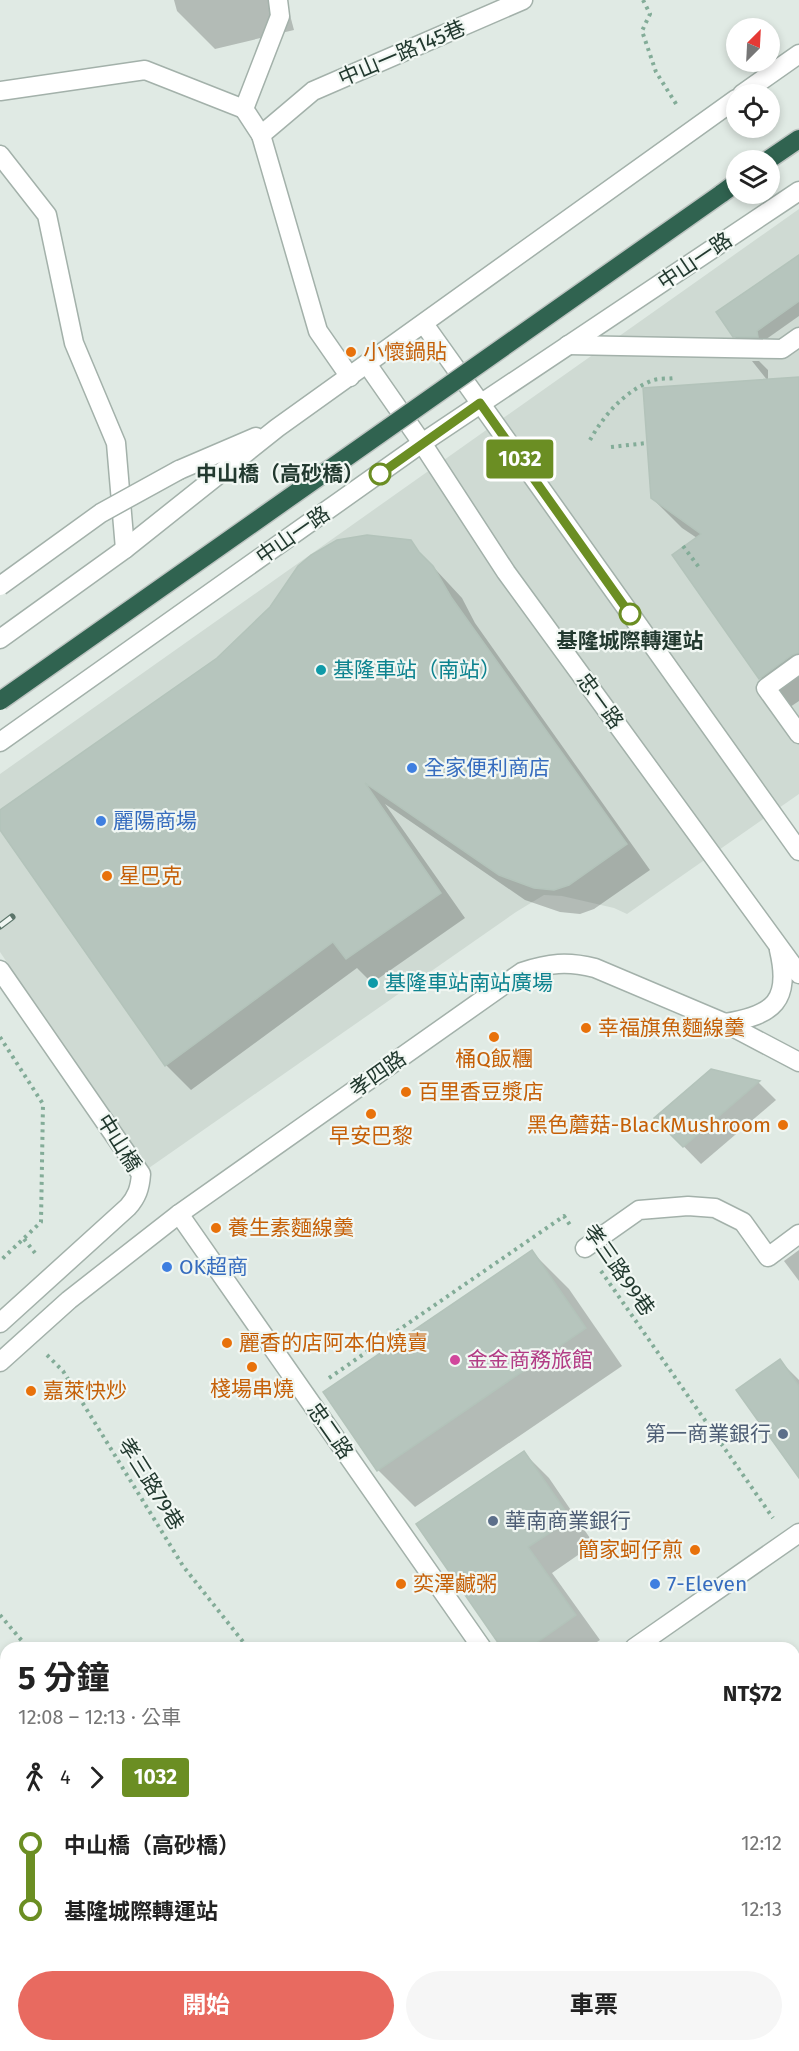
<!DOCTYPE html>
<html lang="zh-TW">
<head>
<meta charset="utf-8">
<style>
  body { margin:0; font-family:"Fira Sans","Noto Sans TC",sans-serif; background:#f6f6f6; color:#222; height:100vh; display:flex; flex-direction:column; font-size:22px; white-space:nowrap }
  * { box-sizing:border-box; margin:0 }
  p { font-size:20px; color:#767676 }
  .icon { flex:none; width:33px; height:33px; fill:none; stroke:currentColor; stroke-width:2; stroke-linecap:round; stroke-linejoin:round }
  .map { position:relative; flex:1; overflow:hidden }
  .panel { position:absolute; left:0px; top:1642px; width:800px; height:410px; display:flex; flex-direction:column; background:#fff; border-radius:18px 18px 0 0; box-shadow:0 3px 9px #0003 }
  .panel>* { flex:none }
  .badge { padding:0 12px; border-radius:4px; font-size:21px; line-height:39px }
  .needle { width:39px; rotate:24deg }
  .fabs { position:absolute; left:726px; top:18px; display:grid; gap:12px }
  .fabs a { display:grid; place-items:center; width:54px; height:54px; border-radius:50%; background:#fff; box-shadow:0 3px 9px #0003; font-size:30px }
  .map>.badge { position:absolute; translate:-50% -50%; box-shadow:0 0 0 3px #fff }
  .legs { display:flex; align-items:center; gap:9px; height:66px; padding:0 18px; font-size:20px }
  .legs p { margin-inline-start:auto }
  .overview { display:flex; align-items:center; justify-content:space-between; height:102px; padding:0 18px }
  h1 { font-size:33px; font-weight:700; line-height:45px }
  .button { display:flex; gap:12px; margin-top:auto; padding:12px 18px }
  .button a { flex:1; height:69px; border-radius:36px; background:#e86a60; color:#fff; font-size:24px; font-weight:700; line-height:69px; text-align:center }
  .button a+a { background:#f6f6f6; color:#222 }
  ul { padding:0 18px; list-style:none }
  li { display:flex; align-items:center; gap:21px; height:66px; font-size:22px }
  li i { display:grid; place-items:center; width:9px; height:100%; margin:0 8px; background:currentColor }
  li i::after { content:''; width:15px; height:15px; margin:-8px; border:4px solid; border-radius:50%; background:#fff }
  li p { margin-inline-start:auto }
  li:first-child i { background:linear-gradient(#0000 50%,currentColor 0) }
  li:last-child i { background:linear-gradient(currentColor 50%,#0000 0) }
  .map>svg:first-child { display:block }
  .built { fill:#cfdad3 }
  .shadow { fill:#0003 }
  .building { fill:#b6c5bd; stroke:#b3c3ba; stroke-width:1.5 }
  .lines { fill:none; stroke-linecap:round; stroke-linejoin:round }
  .service-casing { stroke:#a3b1aa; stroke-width:21 }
  .pedestrian-casing { stroke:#a3b1aa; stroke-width:21 }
  .minor-casing { stroke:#a3b1aa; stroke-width:21 }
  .tertiary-casing { stroke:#a3b1aa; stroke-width:21 }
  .motorway-casing { stroke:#bdc4c1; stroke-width:21 }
  .path { stroke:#83ac98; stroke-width:4; stroke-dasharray:3 4.5; stroke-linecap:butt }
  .service { stroke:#fff; stroke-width:18 }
  .pedestrian { stroke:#fff; stroke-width:18 }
  .minor { stroke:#fff; stroke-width:18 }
  .tertiary { stroke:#fff; stroke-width:18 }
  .motorway { stroke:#306350; stroke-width:18 }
  .rail-casing { stroke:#5c756a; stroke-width:7 }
  .rail { stroke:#f1f7f3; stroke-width:4.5; stroke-dasharray:14; stroke-linecap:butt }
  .tertiary-bridge-casing { stroke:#a3b1aa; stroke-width:21; stroke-linecap:butt }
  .motorway-bridge-casing { stroke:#bdc4c1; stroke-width:21; stroke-linecap:butt }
  .tertiary-bridge { stroke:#fff; stroke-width:18 }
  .motorway-bridge { stroke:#306350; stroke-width:18 }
  .line-1-casing { stroke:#fff; stroke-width:14 }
  .line-1 { stroke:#6b8e23; stroke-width:9 }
  .food-dot { fill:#e8710a; stroke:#f1f7f3; stroke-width:2 }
  .stop-1-dot { fill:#fff; stroke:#6b8e23; stroke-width:3 }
  .culture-dot { fill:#0f9aa8; stroke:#f1f7f3; stroke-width:2 }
  .shop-dot { fill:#3f7fe0; stroke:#f1f7f3; stroke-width:2 }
  .hotel-dot { fill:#d1479c; stroke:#f1f7f3; stroke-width:2 }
  .service-dot { fill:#5c6f8a; stroke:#f1f7f3; stroke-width:2 }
  .labels { text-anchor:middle; stroke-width:4.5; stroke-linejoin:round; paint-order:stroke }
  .street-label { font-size:21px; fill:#22392f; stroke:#f1f7f3 }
  .food-label { font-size:21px; fill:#c56008; stroke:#f1f7f3; text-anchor:start }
  .stop-label { font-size:21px; font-weight:bold; fill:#22392f; stroke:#f1f7f3; text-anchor:end }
  .culture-label { font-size:21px; fill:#0d838f; stroke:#f1f7f3; text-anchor:start }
  .shop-label { font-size:21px; fill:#366cbe; stroke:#f1f7f3; text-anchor:start }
  .hotel-label { font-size:21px; fill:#b23c85; stroke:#f1f7f3; text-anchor:start }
  .service-label { font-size:21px; fill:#4e5e75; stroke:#f1f7f3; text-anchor:end }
</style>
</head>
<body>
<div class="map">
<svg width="799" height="2051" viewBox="0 0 799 2051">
  <rect width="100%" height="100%" fill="#e0eae4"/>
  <polygon class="built" points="799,209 799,794 627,914 614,908 562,896 544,895 516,912 146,1170 0,952 0,774"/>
  <g class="shadow">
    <polygon points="174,0 286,0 294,30 215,49 177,11"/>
    <polygon points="799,256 799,316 765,340 743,345 734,336"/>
    <polygon points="752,361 759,361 768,370 768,381 799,379 799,701 790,707 761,678 674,555 697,538 682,528 652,498 768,381"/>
    <polygon points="410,542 462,598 475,623 650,870 594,909 580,914 560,912 525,900 385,804 465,918 372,983 357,968 191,1090 166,1065 0,827 0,812"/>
    <polygon points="712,1071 759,1083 776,1100 701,1164 656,1118"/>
    <polygon points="799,1250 799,1281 784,1261"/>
    <polygon points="532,1252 569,1289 622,1366 415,1507 378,1470"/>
    <polygon points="780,1361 799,1380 799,1476"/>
    <polygon points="524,1453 549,1478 594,1544 552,1573 600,1640 588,1648 504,1648 502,1646"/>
  </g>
  <g class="building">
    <polygon points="799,255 799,301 757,331 758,337 733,337 716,312"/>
    <polygon points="799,377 799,653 792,655 759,679 672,555 701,534 651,498 643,388"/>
    <polygon points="367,535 411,540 419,552 433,566 451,597 627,844 569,885 554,890 534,888 499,875 365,783 441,893 346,959 333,942 165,1066 0,830 0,810 217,658 270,607 298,566 311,555 337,540"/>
    <polygon points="711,1069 760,1081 683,1147 654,1118"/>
    <polygon points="532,1250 586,1328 377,1471 323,1392"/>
    <polygon points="780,1359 799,1386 799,1478 736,1390"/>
    <polygon points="524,1451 571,1519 528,1547 576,1615 529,1648 509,1648 501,1647 416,1524"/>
  </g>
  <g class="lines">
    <g class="service-casing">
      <g id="service">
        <polyline points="0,91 145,70 244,109 280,16 278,0"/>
        <polyline points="244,109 261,135 313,91 523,0"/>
        <polyline points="261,135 318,331 350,377"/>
        <polyline points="0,155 47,215 74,343 116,443 125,549"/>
        <polyline points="568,345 782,349 799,337"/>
        <polyline points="585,1248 639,1210 688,1206 715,1208 743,1222 768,1257 799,1234"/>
      </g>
    </g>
    <g class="pedestrian-casing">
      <polyline id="pedestrian" points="799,664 766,688 799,734"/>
    </g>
    <g class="minor-casing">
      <g id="minor">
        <polyline points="179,1214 482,1648"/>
        <path d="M0 1362 69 1300 179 1214 522 972C549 963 567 961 595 968L725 1023 799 1062"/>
        <polyline points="634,1648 799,1533"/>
        <polyline points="758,2046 762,2051"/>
        <polyline points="62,2051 69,2046"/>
      </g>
    </g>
    <g class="tertiary-casing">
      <g id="tertiary">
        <polyline points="742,94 799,54"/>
        <polyline points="424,324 799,851"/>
        <polyline points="367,364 422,443 506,572 799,974"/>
        <polyline points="179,470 256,437"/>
        <polyline points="0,639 125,549 277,428 736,99"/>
        <polyline points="0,742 422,443 799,191"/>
        <path d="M0 970 141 1174C140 1188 137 1197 128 1207L0 1323"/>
        <path d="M725 1023C774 1015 791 1001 779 950"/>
      </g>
    </g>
    <g class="motorway-casing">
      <g id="motorway">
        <polyline points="768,160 799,139"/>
        <polyline points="721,194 736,183"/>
      </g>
    </g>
    <g class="path">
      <polyline points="643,0 650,14 642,31 656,72 678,107"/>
      <path d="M590 440C604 415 624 392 651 381 657 378 667 379 674 378"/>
      <polyline points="611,447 647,443"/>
      <polyline points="683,546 701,570"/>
      <polyline points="0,1037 43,1104 41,1222 0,1261"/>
      <polyline points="24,1239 35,1253"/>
      <polyline points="601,1271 773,1518"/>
      <polyline points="47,1355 63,1371 183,1566 248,1648"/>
      <polyline points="329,1378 564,1216 570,1225"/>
      <polyline points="0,1615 28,1648"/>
      <polyline points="170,2046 173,2051"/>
      <polyline points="583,2046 587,2051"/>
    </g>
    <use href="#service" class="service"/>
    <use href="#pedestrian" class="pedestrian"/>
    <use href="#minor" class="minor"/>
    <use href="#tertiary" class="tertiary"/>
    <use href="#motorway" class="motorway"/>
    <g class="rail-casing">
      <polyline id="rail" points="0,926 12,917"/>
    </g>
    <use href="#rail" class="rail"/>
    <g class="tertiary-bridge-casing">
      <polyline id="tertiary-bridge" points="0,586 101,513 179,470"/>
    </g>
    <g class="motorway-bridge-casing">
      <polyline id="motorway-bridge" points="0,701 721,194"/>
    </g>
    <use href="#tertiary-bridge" class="tertiary-bridge"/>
    <use href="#motorway-bridge" class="motorway-bridge"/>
  </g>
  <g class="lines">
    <g class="line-1-casing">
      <polyline id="line-1" points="380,474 480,403 630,614"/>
    </g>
    <use href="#line-1" class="line-1"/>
  </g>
  <g class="food-dot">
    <circle cx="351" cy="352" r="6"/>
    <circle cx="107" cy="876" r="6"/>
    <circle cx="586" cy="1028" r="6"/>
    <circle cx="494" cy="1037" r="6"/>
    <circle cx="406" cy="1092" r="6"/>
    <circle cx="371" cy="1114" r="6"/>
    <circle cx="783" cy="1125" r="6"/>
    <circle cx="216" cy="1228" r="6"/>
    <circle cx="227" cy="1343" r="6"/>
    <circle cx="252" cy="1367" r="6"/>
    <circle cx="31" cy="1391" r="6"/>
    <circle cx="695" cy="1550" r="6"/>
    <circle cx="401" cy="1584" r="6"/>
  </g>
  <g class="stop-1-dot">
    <circle cx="380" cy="474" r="10"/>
    <circle cx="630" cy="614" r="10"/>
  </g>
  <g class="culture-dot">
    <circle cx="321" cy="670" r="6"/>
    <circle cx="373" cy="983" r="6"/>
  </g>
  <g class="shop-dot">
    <circle cx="412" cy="768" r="6"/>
    <circle cx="101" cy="821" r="6"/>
    <circle cx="167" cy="1267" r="6"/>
    <circle cx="655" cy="1584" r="6"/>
  </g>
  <circle class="hotel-dot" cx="455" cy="1360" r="6"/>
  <g class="service-dot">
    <circle cx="783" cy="1434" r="6"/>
    <circle cx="493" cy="1521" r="6"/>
  </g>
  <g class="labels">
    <g class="street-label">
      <text transform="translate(402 53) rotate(-23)" y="7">中山一路145巷</text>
      <text transform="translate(695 261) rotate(-34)" y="7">中山一路</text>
      <text transform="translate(293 535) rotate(-35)" y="7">中山一路</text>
      <text transform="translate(600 701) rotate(54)" y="7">忠一路</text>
      <text transform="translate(378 1074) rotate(-35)" y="7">孝四路</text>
      <text transform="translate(119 1143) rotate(58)" y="7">中山橋</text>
      <text transform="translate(619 1270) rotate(55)" y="7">孝三路99巷</text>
      <text transform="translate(330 1431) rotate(55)" y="7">忠二路</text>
      <text transform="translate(151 1484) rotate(58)" y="7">孝三路79巷</text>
    </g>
    <g class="food-label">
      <text x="363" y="359">小懷鍋貼</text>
      <text x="119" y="883">星巴克</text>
      <text x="598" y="1035">幸福旗魚麵線羹</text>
      <text x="494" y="1066" text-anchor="middle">桶Q飯糰</text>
      <text x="418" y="1099">百里香豆漿店</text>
      <text x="771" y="1132" text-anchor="end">黑色蘑菇-BlackMushroom</text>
      <text x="371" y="1143" text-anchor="middle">早安巴黎</text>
      <text x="228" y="1235">養生素麵線羹</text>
      <text x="239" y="1350">麗香的店阿本伯燒賣</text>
      <text x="252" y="1396" text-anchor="middle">棧場串燒</text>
      <text x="43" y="1398">嘉萊快炒</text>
      <text x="683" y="1557" text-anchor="end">簡家蚵仔煎</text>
      <text x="413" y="1591">奕澤鹹粥</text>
    </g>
    <g class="stop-label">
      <text x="364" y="481">中山橋（高砂橋）</text>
      <text x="630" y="648" text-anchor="middle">基隆城際轉運站</text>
    </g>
    <g class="culture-label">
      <text x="333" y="677">基隆車站（南站）</text>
      <text x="385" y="990">基隆車站南站廣場</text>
    </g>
    <g class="shop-label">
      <text x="424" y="775">全家便利商店</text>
      <text x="113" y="828">麗陽商場</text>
      <text x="179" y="1274">OK超商</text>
      <text x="667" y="1591">7-Eleven</text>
    </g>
    <g class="hotel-label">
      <text x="467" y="1367">金金商務旅館</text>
    </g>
    <g class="service-label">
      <text x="771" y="1441">第一商業銀行</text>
      <text x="505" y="1528" text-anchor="start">華南商業銀行</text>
    </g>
  </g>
</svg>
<div class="fabs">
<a><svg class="needle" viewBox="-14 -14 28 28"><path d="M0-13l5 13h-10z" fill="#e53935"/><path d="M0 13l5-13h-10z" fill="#767676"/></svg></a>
<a><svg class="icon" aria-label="locate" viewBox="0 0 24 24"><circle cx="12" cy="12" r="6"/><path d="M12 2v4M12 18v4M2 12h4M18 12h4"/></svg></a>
<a><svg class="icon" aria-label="layers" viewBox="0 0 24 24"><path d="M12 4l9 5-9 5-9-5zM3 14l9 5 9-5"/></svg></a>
</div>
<b class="badge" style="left:520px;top:459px;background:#6b8e23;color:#fff">1032</b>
<section class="panel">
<div class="overview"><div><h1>5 分鐘</h1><p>12:08 – 12:13 · 公車</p></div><b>NT$72</b></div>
<div class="legs"><svg class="icon" aria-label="walk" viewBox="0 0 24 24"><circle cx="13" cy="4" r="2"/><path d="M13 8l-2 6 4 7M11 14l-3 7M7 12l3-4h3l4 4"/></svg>4<svg class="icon" aria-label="forward" viewBox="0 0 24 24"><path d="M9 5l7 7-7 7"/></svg><b class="badge" style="background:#6b8e23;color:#fff">1032</b></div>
<ul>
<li><i style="color:#6b8e23"></i><b>中山橋（高砂橋）</b><p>12:12</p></li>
<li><i style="color:#6b8e23"></i><b>基隆城際轉運站</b><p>12:13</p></li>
</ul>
<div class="button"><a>開始</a><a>車票</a></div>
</section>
</div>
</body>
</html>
